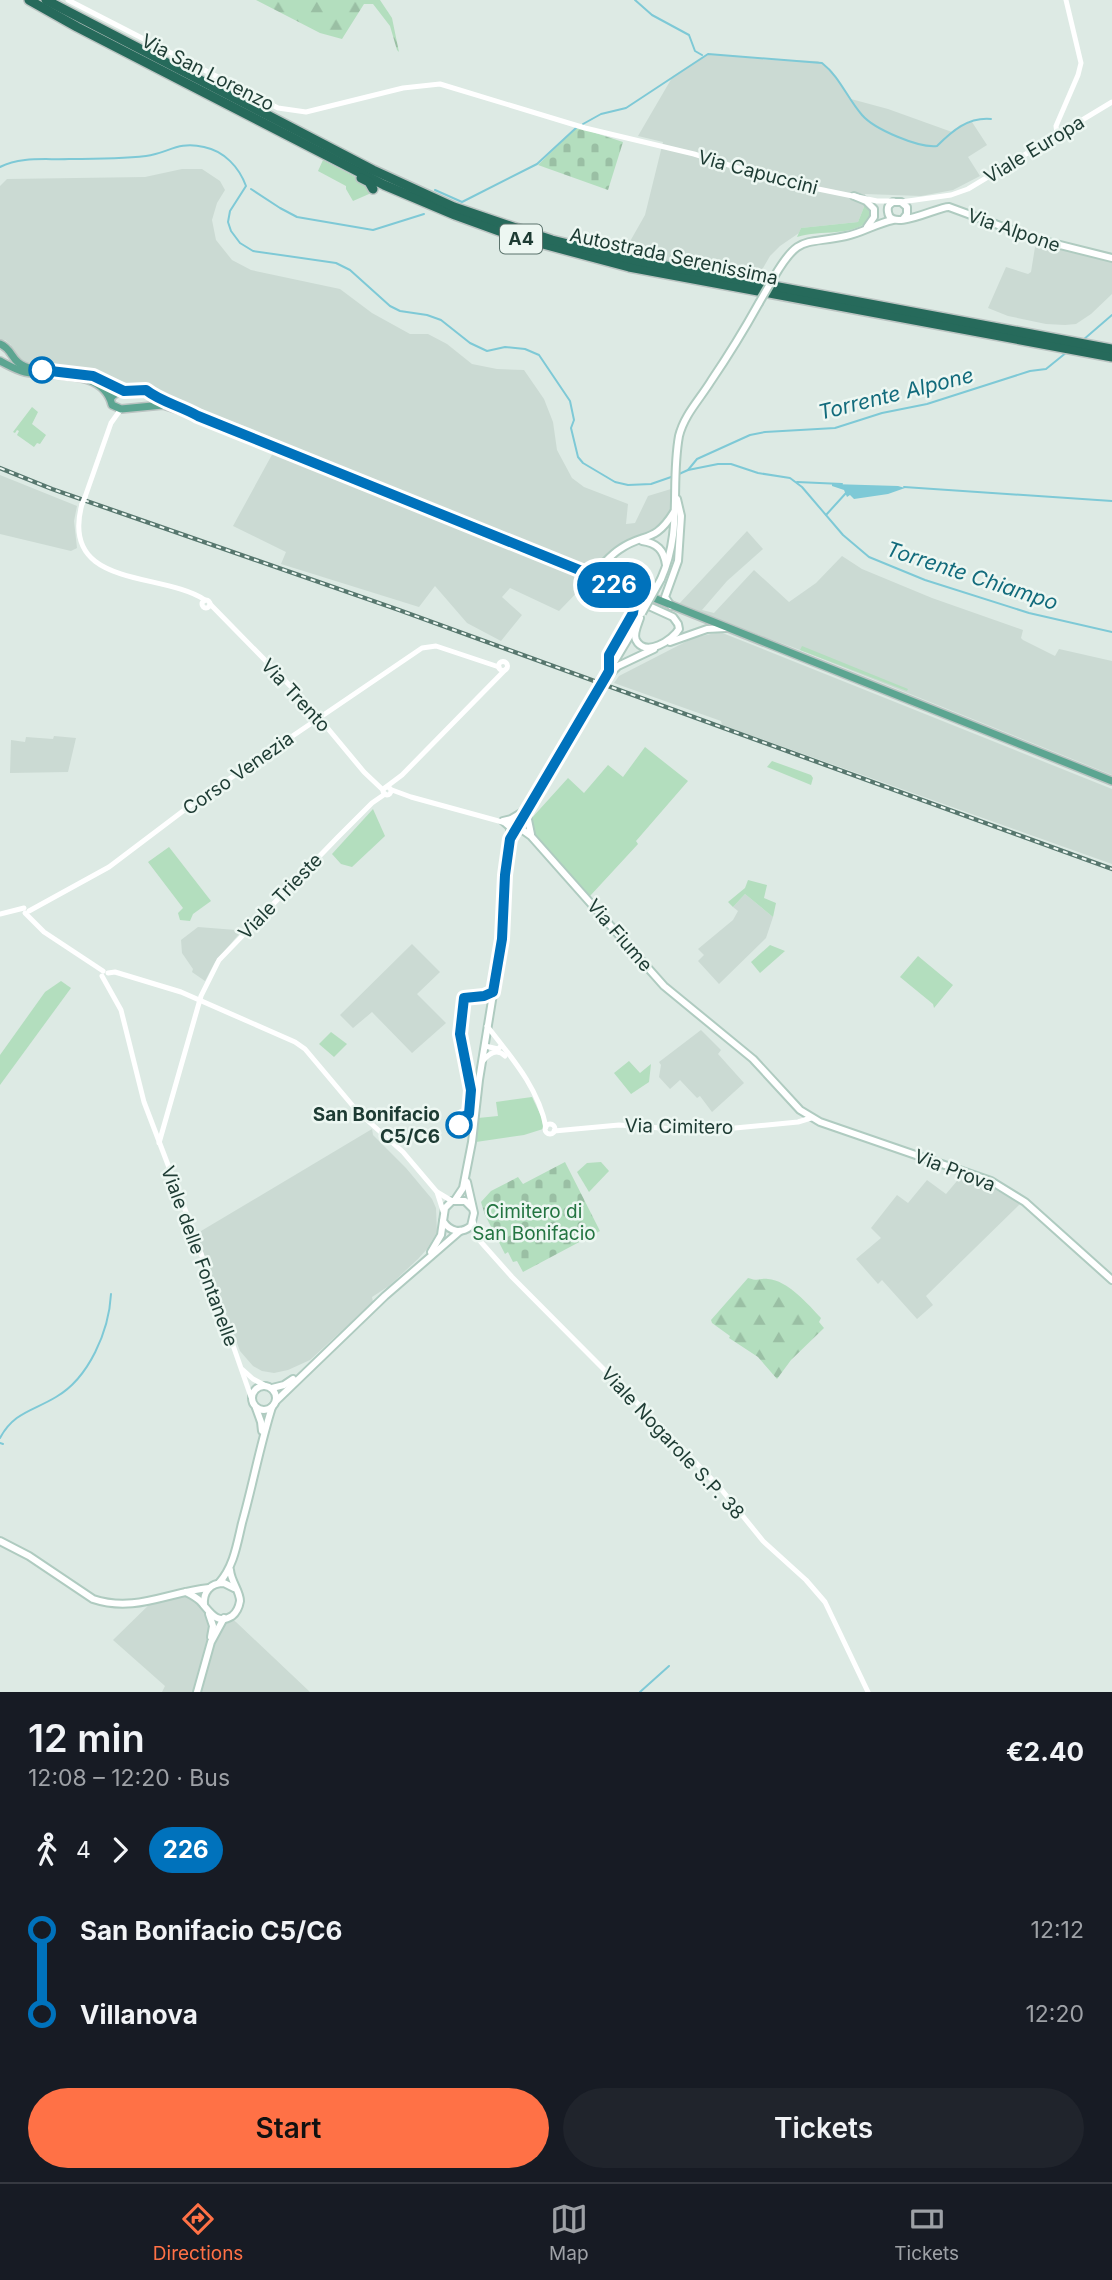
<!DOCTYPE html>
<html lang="en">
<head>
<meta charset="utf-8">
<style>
  body { margin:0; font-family:Inter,sans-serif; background:#20242c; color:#f1f3f6; height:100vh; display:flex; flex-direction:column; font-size:26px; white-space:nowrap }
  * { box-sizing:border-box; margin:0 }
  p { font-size:23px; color:#9ea1a6 }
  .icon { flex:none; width:38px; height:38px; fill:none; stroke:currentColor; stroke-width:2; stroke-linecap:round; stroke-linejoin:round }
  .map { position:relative; height:1692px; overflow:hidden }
  .details { display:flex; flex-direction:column; background:#171b24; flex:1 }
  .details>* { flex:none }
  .badge { padding:0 14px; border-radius:23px; font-size:24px; line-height:46px }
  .map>.badge { position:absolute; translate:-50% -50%; box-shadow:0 0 0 4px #fff }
  .legs { display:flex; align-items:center; gap:10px; height:77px; padding:0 28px; font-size:23px }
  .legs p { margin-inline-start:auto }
  .overview { display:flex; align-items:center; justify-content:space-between; height:119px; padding:0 28px }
  h1 { font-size:38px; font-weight:600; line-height:52px }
  .button { display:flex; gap:14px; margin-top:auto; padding:14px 28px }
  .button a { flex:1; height:80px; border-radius:42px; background:#ff7146; color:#111; font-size:28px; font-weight:600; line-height:80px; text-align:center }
  .button a+a { background:#20242c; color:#f1f3f6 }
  ul { padding:0 28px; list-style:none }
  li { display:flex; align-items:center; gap:24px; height:84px; font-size:26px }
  li i { display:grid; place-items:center; width:10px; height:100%; margin:0 9px; background:currentColor }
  li i::after { content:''; width:18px; height:18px; margin:-9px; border:5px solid; border-radius:50%; background:#171b24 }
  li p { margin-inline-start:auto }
  li:first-child i { background:linear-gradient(#0000 50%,currentColor 0) }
  li:last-child i { background:linear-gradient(currentColor 50%,#0000 0) }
  .tabs { display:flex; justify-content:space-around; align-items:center; height:98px; border-top:2px solid #363941; background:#171b24; font-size:19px; color:#9ea1a6 }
  .tabs a { display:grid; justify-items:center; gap:4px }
  .tabs .current { color:#ff7146 }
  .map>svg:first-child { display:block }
  .built { fill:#cbdad3 }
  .green { fill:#b3debe }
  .forest { fill:url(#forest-firs) }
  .cemetery { fill:url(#cemetery-stones) }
  .water { fill:#7ec9d6 }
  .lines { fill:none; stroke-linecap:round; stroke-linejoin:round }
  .stream { stroke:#7ec9d6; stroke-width:2 }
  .secondary-casing { stroke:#afcbc0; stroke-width:10 }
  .primary-casing { stroke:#bbc4c2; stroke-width:10 }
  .motorway-casing { stroke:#bbc4c2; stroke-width:12 }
  .tertiary { stroke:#fff; stroke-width:5 }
  .secondary { stroke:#fff; stroke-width:6 }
  .primary { stroke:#5ca591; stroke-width:7 }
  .motorway { stroke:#266a5b; stroke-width:9 }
  .rail-casing { stroke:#57776e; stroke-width:4.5 }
  .rail { stroke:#edf7f2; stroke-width:2; stroke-dasharray:5; stroke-linecap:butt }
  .secondary-bridge-casing { stroke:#afcbc0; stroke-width:10; stroke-linecap:butt }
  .tertiary-bridge { stroke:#fff; stroke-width:5 }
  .secondary-bridge { stroke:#fff; stroke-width:6 }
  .line-1-casing { stroke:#fff; stroke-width:16 }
  .line-1 { stroke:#0072bc; stroke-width:10 }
  .stop-1-dot { fill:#fff; stroke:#0072bc; stroke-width:3.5 }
  .labels { text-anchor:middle; stroke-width:5; stroke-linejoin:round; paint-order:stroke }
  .shield { fill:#edf7f2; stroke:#5b736c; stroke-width:2 }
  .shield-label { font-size:18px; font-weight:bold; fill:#1d3b33 }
  .street-label { font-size:19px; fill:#1d3b33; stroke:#edf7f2 }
  .stop-label { font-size:19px; font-weight:bold; fill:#1d3b33; stroke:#edf7f2; text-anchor:end }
  .park-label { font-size:19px; fill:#247542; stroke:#edf7f2 }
  .water-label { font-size:21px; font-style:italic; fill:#126b7c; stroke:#edf7f2 }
</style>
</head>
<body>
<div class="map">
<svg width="1112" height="1692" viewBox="0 0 1112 1692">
  <defs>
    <pattern id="forest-firs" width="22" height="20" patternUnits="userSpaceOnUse" patternTransform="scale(1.75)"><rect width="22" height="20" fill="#b3debe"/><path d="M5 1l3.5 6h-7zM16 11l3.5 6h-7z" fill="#9abfa4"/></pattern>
    <pattern id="cemetery-stones" width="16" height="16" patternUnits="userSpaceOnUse" patternTransform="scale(1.75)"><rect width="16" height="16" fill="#b3debe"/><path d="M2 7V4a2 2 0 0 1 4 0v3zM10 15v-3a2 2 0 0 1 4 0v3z" fill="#9abfa4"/></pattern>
  </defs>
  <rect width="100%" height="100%" fill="#ddeae4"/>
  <g class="built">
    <polygon points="708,54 771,60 818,61 832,71 851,99 888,109 952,132 960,125 972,122 987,145 968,157 980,176 953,190 921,196 865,194 866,202 858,222 801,228 799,233 780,246 770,256 759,275 747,275 624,252 645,215 663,142 638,136 673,76"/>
    <polygon points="182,169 202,169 220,181 225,190 217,203 212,220 216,240 232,260 251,270 340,289 372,313 410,334 428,334 447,344 472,364 497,369 524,370 544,399 553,422 557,450 572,478 584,487 628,504 626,524 635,523 648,496 671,489 671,509 667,518 658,529 628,540 614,548 592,569 351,472 250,428 127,383 98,373 82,370 81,373 25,366 11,350 11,345 5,340 0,342 0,186 7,179 145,177"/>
    <polygon points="1036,241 1112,258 1112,294 1091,314 1076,324 1065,325 1046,324 1008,316 988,308 1006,267 1028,274 1031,272"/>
    <polygon points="274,451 436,515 591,578 559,611 510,588 502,597 522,615 501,641 467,623 435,586 419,607 281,564 286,552 233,526"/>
    <polygon points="0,475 77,506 74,521 77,548 71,551 0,534"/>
    <polygon points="747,531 763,549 727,581 702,610 714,613 754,570 789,602 816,583 842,556 862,569 932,598 1023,630 1021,638 1023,640 1055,656 1059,649 1112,661 1112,775 800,650 678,605"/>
    <polygon points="720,632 1112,789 1112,864 722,725 721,721 614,683 619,676 693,638"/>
    <polygon points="54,736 76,738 68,772 10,773 11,740 25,742 26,737 53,739"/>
    <polygon points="745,894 773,917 766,938 719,984 698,961 704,955 698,949 733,920 738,911 733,907"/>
    <polygon points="198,927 236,930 239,934 215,962 205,981 192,972 193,969 182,953 181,940"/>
    <polygon points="412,944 440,972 417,994 446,1023 412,1053 372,1012 353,1028 340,1015"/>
    <polygon points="701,1030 721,1050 718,1054 744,1083 712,1112 700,1096 697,1098 680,1080 670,1089 659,1077 661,1065 659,1062"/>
    <polygon points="372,1129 373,1135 406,1168 432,1199 436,1208 437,1232 427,1249 418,1259 389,1286 372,1297 373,1302 310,1360 288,1370 274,1373 262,1371 253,1366 240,1351 196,1234"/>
    <polygon points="962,1175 986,1184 1020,1204 926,1296 933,1305 917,1319 882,1280 878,1284 856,1259 881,1238 871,1228 897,1195 908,1203 927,1180 946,1194"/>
    <polygon points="186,1592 215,1617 229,1617 236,1622 310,1692 162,1692 165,1686 113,1640 158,1596"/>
  </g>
  <g class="green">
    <polygon points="323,160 367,183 370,190 369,194 353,201 346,189 346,186 318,171"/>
    <path d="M866 202 872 211V218C853 238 821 229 797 237L801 228 858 222Z"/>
    <polygon points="32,407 38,412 32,424 46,435 40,444 37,443 34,447 17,435 19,431 17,430 15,433 13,432"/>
    <polygon points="802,646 908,689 907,691 800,650"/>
    <polygon points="645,747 688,781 636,841 638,844 590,896 534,835 530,820 568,778 584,793 608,765 623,777"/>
    <polygon points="772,761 811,775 813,778 811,785 767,767"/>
    <polygon points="373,809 385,836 352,867 341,864 332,854"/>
    <polygon points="169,847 211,901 193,914 190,921 180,920 178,913 183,908 148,862"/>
    <polygon points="748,880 767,885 764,898 776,903 773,917 745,894 733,907 728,902 745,888"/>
    <polygon points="770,945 785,951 760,973 751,962"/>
    <polygon points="918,956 953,985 934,1008 933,1004 900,977"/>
    <polygon points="61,981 71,988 0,1085 0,1055 45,992"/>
    <polygon points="331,1032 347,1044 334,1057 319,1044"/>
    <polygon points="629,1061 640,1073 651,1064 649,1082 631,1094 614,1073"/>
    <polygon points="532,1097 542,1118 543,1129 524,1135 476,1142 478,1118 498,1116 496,1102"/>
    <polygon points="601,1162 609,1171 589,1192 577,1172 587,1163"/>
  </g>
  <g class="forest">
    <polygon points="256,0 380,0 392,18 399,52 397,50 390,26 373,4 364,4 342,39 320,33"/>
    <path d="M748 1278C760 1282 758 1278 768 1279 787 1280 809 1305 821 1318L819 1322 824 1328 791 1360 777 1379 758 1357 729 1338 730 1336 712 1323 711 1320Z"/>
  </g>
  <g class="cemetery">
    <polygon points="577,127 623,142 608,190 538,165"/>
    <polygon points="565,1162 600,1231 523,1272 517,1261 513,1262 508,1252 505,1254 485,1215 481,1202 491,1191 518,1177 523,1184"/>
  </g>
  <polygon class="water" points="832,484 898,486 905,488 888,494 854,499 850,495 847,497 844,490 832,486"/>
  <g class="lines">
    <g class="stream">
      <polyline points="635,0 652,15 689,35 695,51 702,55"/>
      <path d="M583 124 601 114 626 108 708 54 822 63C840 77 847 98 862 115 874 129 918 148 937 146 952 131 968 117 991 119"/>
      <path d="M0 167C21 156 46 160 69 159 95 159 121 159 146 156 169 153 177 141 204 147 224 151 239 167 246 186L230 211 228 222 231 231 240 243 253 251 336 263 350 270 390 306 400 311 427 315 441 320 470 343 487 351 505 347 525 349 539 355 570 401 574 420 571 428 578 457 583 463 615 482 628 485 651 484 674 476"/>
      <polyline points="251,189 280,208 297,217 373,230 424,214"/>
      <polyline points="435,190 462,202 537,164 577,127"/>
      <polyline points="1083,340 1112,315"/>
      <polyline points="688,470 718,464 731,464 758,473 790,478 802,487 843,535 869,557 925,580 1029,613 1112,632"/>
      <polyline points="679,474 688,470 697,459 750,435 765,432 835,428 882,413 927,404 1030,371 1046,369 1067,352"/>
      <polyline points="797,482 842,484"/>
      <polyline points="904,487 1112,501"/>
      <polyline points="826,515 846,493"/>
      <path d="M0 1438C14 1412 33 1411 56 1397 89 1378 109 1331 111 1294"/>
      <polyline points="0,1443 3,1444"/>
      <polyline points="640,1692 669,1666"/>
    </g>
    <g class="secondary-casing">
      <g id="secondary">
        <polyline points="854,196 866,201 874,209 874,217 867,227"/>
        <path d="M903 219 907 214V207L901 202H893C889 205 887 206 888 212 890 233 939 206 949 207L1036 239 1112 258"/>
        <path d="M774 277C799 234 804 245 846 236 862 233 877 223 893 220"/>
        <path d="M642 541C657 543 664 550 666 565"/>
        <path d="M591 574C602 567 609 556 620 549 645 532 654 544 674 512"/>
        <path d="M661 579C683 530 670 486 679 436 684 415 700 399 711 381 728 356 744 330 759 303"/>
        <path d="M610 583 638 601 673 617 678 624 679 629C673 640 645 658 636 640 633 634 638 624 640 618"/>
        <polyline points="671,606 665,597 678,561 681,516 677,499"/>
        <polyline points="670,642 707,629 726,628"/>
        <polyline points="610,669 635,627"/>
        <polyline points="609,671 608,658 634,609 634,604 629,596"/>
        <polyline points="605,679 618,666 654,649"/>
        <polyline points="526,810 531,834"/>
        <polyline points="517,826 531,836 664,986 753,1059 800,1110 820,1122 991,1181 1025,1202 1112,1280"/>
        <polyline points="510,837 510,827 503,821 511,819 526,810"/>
        <path d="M467 1182 474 1213 471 1226C461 1234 450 1232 443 1221L445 1208 452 1201H465L473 1209"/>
        <polyline points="455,1200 463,1188 472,1142 479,1080 502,939 505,875 510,839 534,796 592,702"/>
        <polyline points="431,1252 441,1235 443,1221"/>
        <circle cx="264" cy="1398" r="12"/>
        <polyline points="272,1388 284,1385 293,1379"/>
        <polyline points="276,1401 385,1296 460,1231"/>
        <polyline points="256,1408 261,1422 262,1431"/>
        <path d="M0 1541 29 1556 93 1599C135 1613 168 1592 209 1588"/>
        <path d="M219 1583C234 1566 237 1544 242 1523 253 1484 260 1445 272 1407"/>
        <path d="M186 1592C192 1595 196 1597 200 1601 209 1610 216 1626 232 1616 236 1613 239 1607 240 1601 240 1591 231 1582 230 1570"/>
        <path d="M204 1605C203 1592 210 1583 224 1583L234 1588"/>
        <polyline points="209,1614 213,1626 211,1637"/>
        <polyline points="197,1692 211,1642 224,1618"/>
      </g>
    </g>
    <g class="primary-casing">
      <g id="primary">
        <path d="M0 344C15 350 9 364 33 369"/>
        <path d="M0 361C8 365 16 370 25 372 53 378 103 368 112 405L121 409 163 405 198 416 1112 781"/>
        <polyline points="86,375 124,391"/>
        <path d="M111 398C117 390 139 385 148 392 156 396 160 399 169 402"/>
      </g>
    </g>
    <g class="motorway-casing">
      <g id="motorway">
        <polyline points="29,0 77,27 384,185 455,215 513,236 629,267 1112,357"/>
        <polyline points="46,0 373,170 454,207 516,228 552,240 634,260 1112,349"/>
        <polyline points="361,178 369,182 373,189"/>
      </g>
    </g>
    <g class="tertiary">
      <polyline points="68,0 278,108 306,112 403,88 440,84 585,128 694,154 779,181 877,201 894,201"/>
      <polyline points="1057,134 1056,126 1078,75 1081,63 1066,0"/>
      <polyline points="901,202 951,195 968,189 1112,102"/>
      <polyline points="85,497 111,423 121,409"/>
      <path d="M82 504C59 589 161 571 205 600"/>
      <circle cx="206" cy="604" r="4"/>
      <polyline points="210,604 305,701 364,772 383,790"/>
      <circle cx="503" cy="666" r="4.5"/>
      <circle cx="387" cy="791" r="4"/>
      <polyline points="386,787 402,775 505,670"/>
      <polyline points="392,790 411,797 517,826"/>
      <polyline points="29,911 109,867 191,805 422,648 436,646 499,667"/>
      <polyline points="25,913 44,932 103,971"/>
      <polyline points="0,914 24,908"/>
      <polyline points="108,973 115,972 181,992 295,1042 305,1049 358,1112 403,1152 437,1192 452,1201"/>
      <polyline points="102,976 121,1010 144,1102 194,1233 251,1397"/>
      <path d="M487 1026C511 1057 538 1087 546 1127"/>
      <polyline points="485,1046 498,1049 501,1046"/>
      <path d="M482 1062C489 1053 497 1048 505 1056"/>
      <circle cx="550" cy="1129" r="5"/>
      <polyline points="554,1131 619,1125 675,1129 735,1128 798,1122 811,1118"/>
      <polyline points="159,1143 201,996 219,960 338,837 372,803 385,794"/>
      <polyline points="437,1192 443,1211"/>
      <polyline points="473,1221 480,1241 512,1277 681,1447 721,1489 763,1541 806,1580 825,1602 868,1692"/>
      <polyline points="243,1370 253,1379 266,1386"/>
    </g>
    <use href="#secondary" class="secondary"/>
    <use href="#primary" class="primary"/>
    <use href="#motorway" class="motorway"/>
    <g class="rail-casing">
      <polyline id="rail" points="0,468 52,489 399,610 1112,869"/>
    </g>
    <use href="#rail" class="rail"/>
    <g class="secondary-bridge-casing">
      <g id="secondary-bridge">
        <polyline points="759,303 774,277"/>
        <polyline points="642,613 661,579"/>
        <polyline points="592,702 604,681"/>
      </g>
    </g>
    <polyline class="tertiary-bridge" points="82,504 85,497"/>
    <use href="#secondary-bridge" class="secondary-bridge"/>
  </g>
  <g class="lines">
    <g class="line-1-casing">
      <path id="line-1" d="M42 370 93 376 124 391 146 390C161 402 181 406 198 416L609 582C620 590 637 596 633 613L609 655V671L605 678 510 839 505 875 502 939 493 992 484 996 464 998 460 1034 471 1090 469 1114 460 1118 459 1125"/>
    </g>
    <use href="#line-1" class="line-1"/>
  </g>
  <g class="stop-1-dot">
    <circle cx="42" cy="370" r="12"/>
    <circle cx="459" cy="1125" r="12"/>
  </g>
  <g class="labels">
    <rect class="shield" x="500" y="224.5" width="42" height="29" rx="5"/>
    <g class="shield-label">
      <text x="521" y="245">A4</text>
    </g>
    <g class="street-label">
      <text transform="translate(208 72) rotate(27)" y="7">Via San Lorenzo</text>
      <text transform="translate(1034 149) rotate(-31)" y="7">Viale Europa</text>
      <text transform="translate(758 172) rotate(15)" y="7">Via Capuccini</text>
      <text transform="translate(1014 230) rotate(19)" y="7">Via Alpone</text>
      <text transform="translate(674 256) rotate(12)" y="7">Autostrada Serenissima</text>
      <text transform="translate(296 695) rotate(47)" y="7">Via Trento</text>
      <text transform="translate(238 773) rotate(-35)" y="7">Corso Venezia</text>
      <text transform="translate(280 896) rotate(-46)" y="7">Viale Trieste</text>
      <text transform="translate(620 935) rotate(49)" y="7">Via Fiume</text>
      <text transform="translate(679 1126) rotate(1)" y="7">Via Cimitero</text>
      <text transform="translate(955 1170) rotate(21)" y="7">Via Prova</text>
      <text transform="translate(200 1256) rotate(70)" y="7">Viale delle Fontanelle</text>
      <text transform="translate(673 1443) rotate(47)" y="7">Viale Nogarole S.P. 38</text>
    </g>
    <g class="stop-label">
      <text x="440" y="1121">San Bonifacio<tspan x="440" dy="22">C5/C6</tspan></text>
    </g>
    <g class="park-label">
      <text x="534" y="1218">Cimitero di<tspan x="534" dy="22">San Bonifacio</tspan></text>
    </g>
    <g class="water-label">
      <text transform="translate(896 394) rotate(-14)" y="7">Torrente Alpone</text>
      <text transform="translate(972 576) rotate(18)" y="7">Torrente Chiampo</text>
    </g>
  </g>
</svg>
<b class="badge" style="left:614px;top:585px;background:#0072bc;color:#fff">226</b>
</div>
<section class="details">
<div class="overview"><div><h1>12 min</h1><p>12:08 – 12:20 · Bus</p></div><b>€2.40</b></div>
<div class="legs"><svg class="icon" aria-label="walk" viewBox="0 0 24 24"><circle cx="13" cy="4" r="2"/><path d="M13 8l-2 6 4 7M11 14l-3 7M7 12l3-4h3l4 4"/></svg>4<svg class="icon" aria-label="forward" viewBox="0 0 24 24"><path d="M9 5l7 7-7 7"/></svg><b class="badge" style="background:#0072bc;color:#fff">226</b></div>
<ul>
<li><i style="color:#0072bc"></i><b>San Bonifacio C5/C6</b><p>12:12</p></li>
<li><i style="color:#0072bc"></i><b>Villanova</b><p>12:20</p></li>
</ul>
<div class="button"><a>Start</a><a>Tickets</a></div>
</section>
<nav class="tabs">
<a class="current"><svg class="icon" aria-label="directions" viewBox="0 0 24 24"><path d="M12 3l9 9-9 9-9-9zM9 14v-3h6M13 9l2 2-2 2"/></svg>Directions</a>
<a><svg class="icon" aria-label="map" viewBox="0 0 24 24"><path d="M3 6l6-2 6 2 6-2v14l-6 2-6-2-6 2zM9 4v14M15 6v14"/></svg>Map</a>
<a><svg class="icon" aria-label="tickets" viewBox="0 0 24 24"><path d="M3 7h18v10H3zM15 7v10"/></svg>Tickets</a>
</nav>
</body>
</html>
